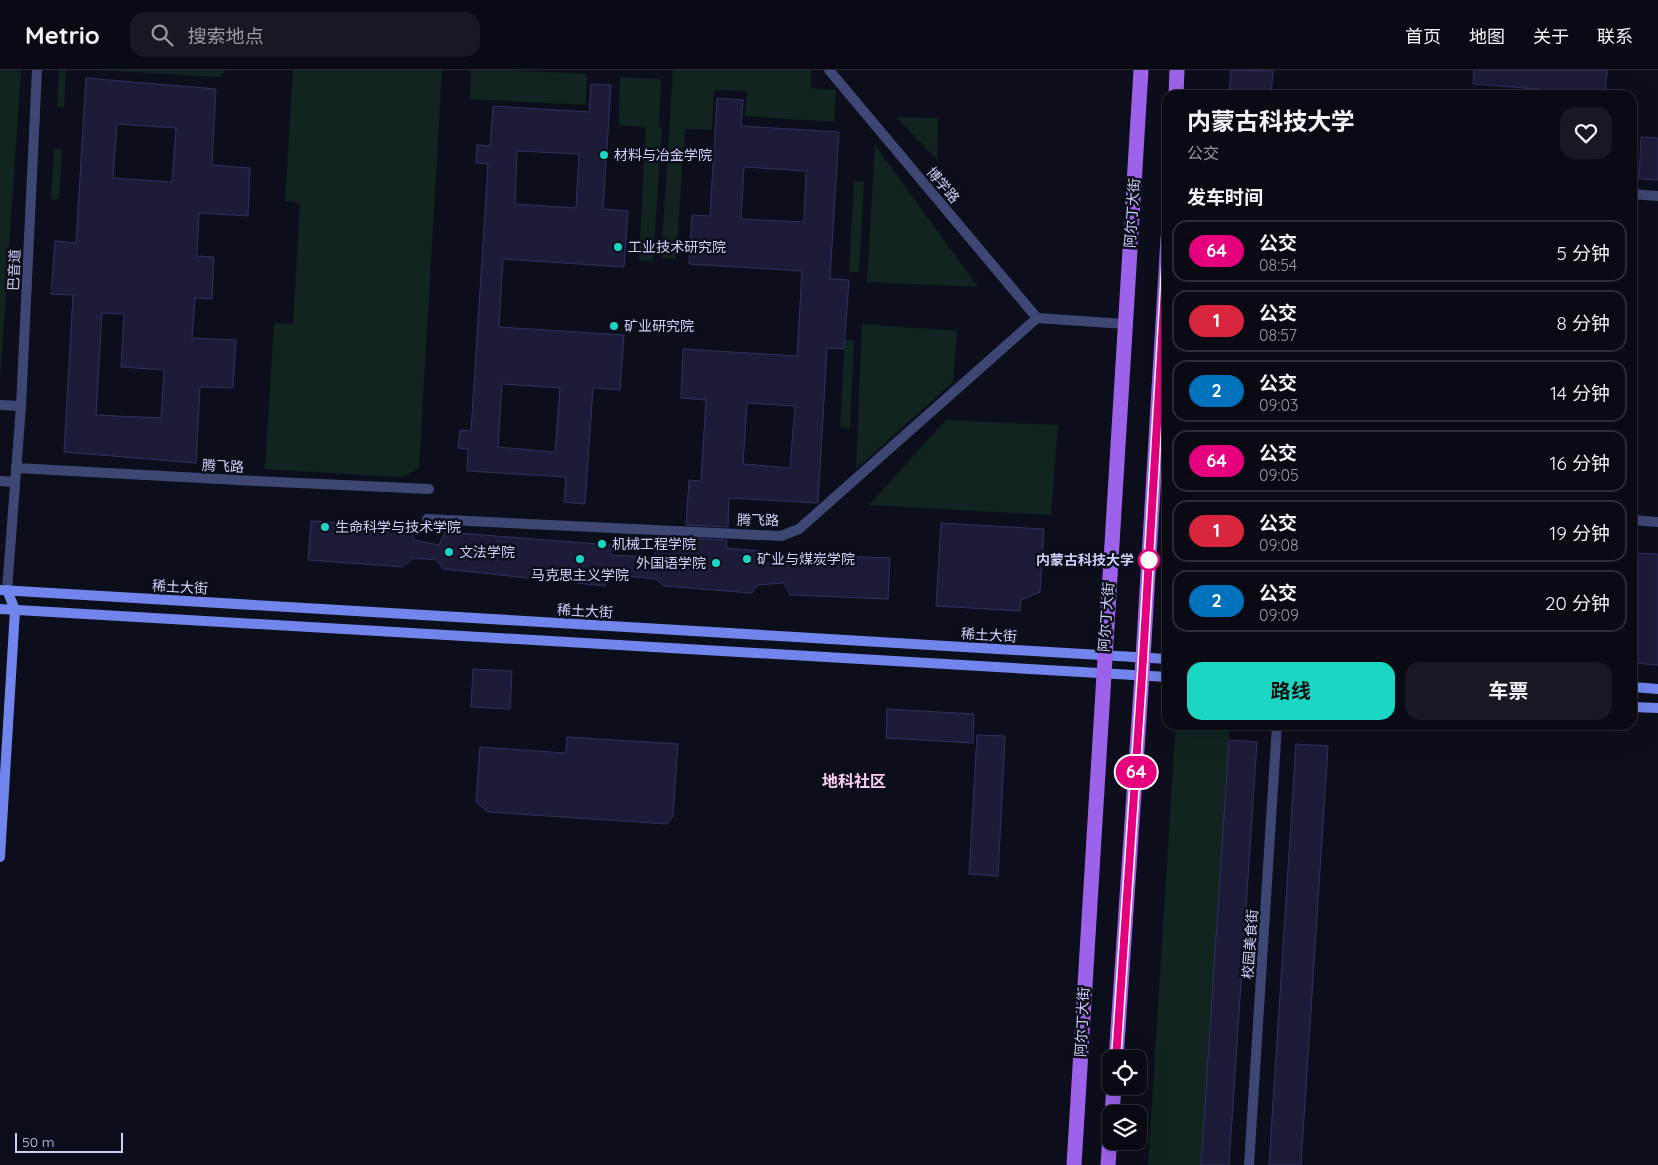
<!DOCTYPE html>
<html lang="zh">
<head>
<meta charset="utf-8">
<style>
  body { margin:0; font-family:Quicksand,"Noto Sans SC",sans-serif; background:#181822; color:#f1f3f6; height:100vh; display:flex; flex-direction:column; font-size:19px; white-space:nowrap }
  * { box-sizing:border-box; margin:0 }
  p { font-size:16px; color:#999aa0 }
  .icon { flex:none; width:28px; height:28px; fill:none; stroke:currentColor; stroke-width:2; stroke-linecap:round; stroke-linejoin:round }
  .map { position:relative; flex:1; overflow:hidden }
  .sheet { position:absolute; left:1162px; top:20px; width:475px; height:640px; display:flex; flex-direction:column; background:#0a0a14; border-radius:15px; box-shadow:0 5px 20px #0002,0 0 0 1px #2a2b34 }
  .sheet>* { flex:none }
  .badge { padding:0 10px; border-radius:16px; font-size:18px; line-height:32px }
  .buttons { position:absolute; left:1102px; top:980px; display:grid; gap:10px }
  .buttons a { display:grid; place-items:center; width:45px; height:45px; border-radius:10px; background:#0a0a14; box-shadow:0 5px 20px #0002,0 0 0 1px #2a2b34; font-size:25px }
  .scale { position:absolute; left:15px; bottom:12px; width:108px; box-sizing:border-box; padding-left:5px; border:2px solid #cdd1f8; border-top:0; font-size:14px; line-height:18px; white-space:nowrap; color:#cdd1f8; -webkit-text-stroke:4px #0d0e1b; paint-order:stroke }
  .map>.badge { position:absolute; translate:-50% -50%; box-shadow:0 0 0 2px #fff }
  h2 { padding:0 25px; font-size:19px; line-height:45px }
  .round { display:grid; place-items:center; flex:none; width:52px; height:52px; border-radius:15px; background:#181822 }
  .head { display:flex; align-items:center; justify-content:space-between; height:85px; padding:0 25px }
  h1 { font-size:24px; font-weight:700; line-height:38px }
  .button { display:flex; gap:10px; margin-top:auto; padding:10px 25px }
  .button a { flex:1; height:58px; border-radius:15px; background:#1cd6c4; color:#111; font-size:20px; font-weight:700; line-height:58px; text-align:center }
  .button a+a { background:#181822; color:#f1f3f6 }
  ul { padding:0; list-style:none }
  li { display:flex; align-items:center; gap:15px; height:62px; margin:0 10px 8px; padding:0 15px; border:2px solid #2a2b34; border-radius:15px }
  li div { flex:1 }
  li b { display:block; font-size:19px }
  li em { font-style:normal }
  li .badge { min-width:55px; font-weight:700; text-align:center }
  header { display:flex; align-items:center; gap:30px; box-sizing:border-box; height:70px; padding:0 25px; background:#0a0a14; border-bottom:1px solid #2a2b34 }
  header strong { font-size:24px }
  nav { display:flex; gap:28px; margin-inline-start:auto; font-size:18px }
  .search { width:350px; height:45px; background:#181822; display:flex; align-items:center; gap:12px; box-sizing:border-box; padding:0 18px; border-radius:15px; color:#999aa0; font-size:19px }
  .map>svg:first-child { display:block }
  .green { fill:#11241f }
  .building { fill:#1c1c39; stroke:#313162; fill-rule:evenodd }
  .lines { fill:none; stroke-linecap:round; stroke-linejoin:round }
  .street { stroke:#3e4674; stroke-width:10 }
  .secondary { stroke:#7185ec; stroke-width:10 }
  .primary { stroke:#9d62ea; stroke-width:15 }
  .line-casing { stroke:#fff; stroke-width:11 }
  .line { stroke:#e6007e; stroke-width:8 }
  .poi-dot { fill:#1cd6c4; stroke:#0d0e1b; stroke-width:2 }
  .stop-dot { fill:#fff; stroke:#e6007e; stroke-width:2.5 }
  .labels { text-anchor:middle; stroke-width:5; stroke-linejoin:round; paint-order:stroke }
  .poi-label { font-size:14px; fill:#cdd1f8; stroke:#0d0e1b; text-anchor:start }
  .street-label { font-size:14px; fill:#cdd1f8; stroke:#0d0e1b }
  .stop-label { font-size:14px; font-weight:bold; fill:#cdd1f8; stroke:#0d0e1b; text-anchor:end }
  .quarter-label { font-size:16px; font-weight:bold; fill:#f9cff2; stroke:#0d0e1b }
</style>
</head>
<body>
<header>
<strong>Metrio</strong>
<div class="search"><svg class="icon" aria-label="search" viewBox="0 0 24 24"><circle cx="10" cy="10" r="6"/><path d="M15 15l6 6"/></svg>搜索地点</div>
<nav><a>首页</a><a>地图</a><a>关于</a><a>联系</a></nav>
</header>
<div class="map">
<svg width="1658" height="1095" viewBox="0 0 1658 1095">
  <rect width="100%" height="100%" fill="#0d0e1b"/>
  <g class="green">
    <polygon points="0,0 21,0 0,311"/>
    <polygon points="59,0 66,0 64,37 57,37"/>
    <polygon points="94,0 225,0 220,7"/>
    <polygon points="293,0 442,0 419,398 407,405 397,407 265,399 274,253 293,254 300,133 285,131"/>
    <polygon points="471,0 508,0 587,4 586,35 470,29"/>
    <polygon points="673,0 811,0 811,18 836,20 834,52 745,46 747,21 714,20 712,60 685,59 676,189 661,188"/>
    <polygon points="620,7 661,9 659,56 662,57 653,191 639,191 646,57 619,55"/>
    <polygon points="896,47 938,48 937,90"/>
    <polygon points="875,75 978,217 867,212"/>
    <polygon points="54,79 62,79 59,129 51,129"/>
    <polygon points="854,111 864,112 859,202 849,202"/>
    <polygon points="862,254 957,261 953,312 856,399"/>
    <polygon points="845,270 854,270 850,358 840,357"/>
    <polygon points="946,350 1058,355 1051,445 869,435"/>
    <polygon points="1178,655 1228,655 1229,670 1201,1095 1148,1095 1175,667"/>
  </g>
  <g class="building">
    <polygon points="1231,0 1273,1 1271,25 1229,25"/>
    <polygon points="1474,0 1607,0 1605,25 1576,25 1576,22 1473,14"/>
    <path d="M86 8 216 19 212 95 250 98 248 146 199 143 197 186 214 187 212 229 195 228 192 268 236 270 233 318 200 317 196 393 64 382 73 225 51 224 55 171 76 173ZM117 54 176 58 172 112 113 108ZM102 243 124 244 121 297 164 300 161 348 96 345Z"/>
    <path d="M591 14 611 15 603 139 628 141 624 197 503 189 499 257 624 265 620 320 593 318 585 434 564 432 566 407 467 401 468 379 458 378 460 360 471 361 488 94 476 93 477 75 490 76 493 36 589 42ZM517 81 579 84 576 138 515 134ZM502 314 560 318 555 382 498 377Z"/>
    <path d="M717 28 743 30 741 56 839 62 830 209 849 210 844 279 827 278 818 433 729 428 728 457 686 455 689 410 701 411 706 330 681 328 683 279 797 286 802 201 689 194 692 145 710 146ZM744 97 806 101 804 152 741 149ZM747 333 795 336 790 398 743 394Z"/>
    <polygon points="1641,67 1658,68 1658,110 1639,109"/>
    <polygon points="311,451 411,458 414,470 439,475 445,462 611,475 611,485 653,487 660,473 685,475 685,468 727,470 726,478 760,481 759,493 782,493 788,484 890,488 888,529 790,525 784,513 757,515 752,523 664,516 656,509 609,504 605,516 443,499 437,490 413,488 403,497 308,490"/>
    <polygon points="941,453 1044,459 1040,522 1021,530 1020,541 936,536"/>
    <polygon points="1632,483 1658,484 1658,595 1632,593"/>
    <polygon points="473,599 512,601 510,639 471,637"/>
    <polygon points="887,639 974,644 973,673 886,668"/>
    <polygon points="977,665 1005,666 998,806 969,804"/>
    <polygon points="567,667 678,674 673,746 667,754 488,742 476,732 480,677 566,683"/>
    <polygon points="1229,670 1257,672 1229,1095 1201,1095"/>
    <polygon points="1296,674 1328,676 1301,1095 1269,1095"/>
  </g>
  <g class="lines">
    <g class="street">
      <polyline points="829,0 1037,248"/>
      <polyline points="1632,124 1658,126"/>
      <polyline points="1037,248 1125,254"/>
      <polyline points="0,335 21,336"/>
      <polyline points="16,398 256,411 429,419"/>
      <polyline points="0,411 15,412"/>
      <polyline points="427,449 781,466 799,459 1037,248"/>
      <polyline points="1632,450 1658,452"/>
      <polyline points="7,520 21,336 37,0"/>
      <polyline points="1249,1095 1277,655"/>
    </g>
    <g class="secondary">
      <polyline points="0,520 1168,589"/>
      <polyline points="0,539 1168,607"/>
      <polyline points="1632,617 1658,619"/>
      <polyline points="1632,637 1658,638"/>
      <polyline points="0,787 15,540 7,520"/>
    </g>
    <g class="primary">
      <polyline points="1176,25 1177,0"/>
      <polyline points="1116,989 1142,605 1168,168"/>
      <polyline points="1112,1044 1114,1016"/>
      <polyline points="1074,1095 1141,0"/>
      <polyline points="1108,1095 1111,1051"/>
    </g>
  </g>
  <g class="lines">
    <g class="line-casing">
      <polyline id="line" points="1116,989 1142,606 1168,168"/>
    </g>
    <use href="#line" class="line"/>
  </g>
  <g class="poi-dot">
    <circle cx="604" cy="85" r="5"/>
    <circle cx="618" cy="177" r="5"/>
    <circle cx="614" cy="256" r="5"/>
    <circle cx="325" cy="457" r="5"/>
    <circle cx="602" cy="474" r="5"/>
    <circle cx="449" cy="482" r="5"/>
    <circle cx="580" cy="489" r="5"/>
    <circle cx="747" cy="489" r="5"/>
    <circle cx="716" cy="493" r="5"/>
  </g>
  <circle class="stop-dot" cx="1149" cy="490" r="10"/>
  <g class="labels">
    <g class="poi-label">
      <text x="614" y="90">材料与冶金学院</text>
      <text x="628" y="182">工业技术研究院</text>
      <text x="624" y="261">矿业研究院</text>
      <text x="335" y="462">生命科学与技术学院</text>
      <text x="612" y="479">机械工程学院</text>
      <text x="459" y="487">文法学院</text>
      <text x="757" y="494">矿业与煤炭学院</text>
      <text x="706" y="498" text-anchor="end">外国语学院</text>
      <text x="580" y="510" text-anchor="middle">马克思主义学院</text>
    </g>
    <g class="street-label">
      <text transform="translate(943 115) rotate(50)" y="5">博学路</text>
      <text transform="translate(1132 143) rotate(-86)" y="5">阿尔丁大街</text>
      <text transform="translate(14 200) rotate(-87)" y="5">巴音道</text>
      <text transform="translate(223 396) rotate(3)" y="5">腾飞路</text>
      <text transform="translate(758 450) rotate(1)" y="5">腾飞路</text>
      <text transform="translate(180 517) rotate(3)" y="5">稀土大街</text>
      <text transform="translate(585 541) rotate(3)" y="5">稀土大街</text>
      <text transform="translate(1106 547) rotate(-86)" y="5">阿尔丁大街</text>
      <text transform="translate(989 565) rotate(3)" y="5">稀土大街</text>
      <text transform="translate(1250 874) rotate(-86)" y="5">校园美食街</text>
      <text transform="translate(1082 952) rotate(-87)" y="5">阿尔丁大街</text>
    </g>
    <g class="stop-label">
      <text x="1134" y="495">内蒙古科技大学</text>
    </g>
    <g class="quarter-label">
      <text x="854" y="717">地科社区</text>
    </g>
  </g>
</svg>
<div class="buttons">
<a><svg class="icon" aria-label="locate" viewBox="0 0 24 24"><circle cx="12" cy="12" r="6"/><path d="M12 2v4M12 18v4M2 12h4M18 12h4"/></svg></a>
<a><svg class="icon" aria-label="layers" viewBox="0 0 24 24"><path d="M12 4l9 5-9 5-9-5zM3 14l9 5 9-5"/></svg></a>
</div>
<div class="scale">50 m</div>
<b class="badge" style="left:1136px;top:702px;background:#e6007e;color:#fff">64</b>
<section class="sheet">
<div class="head"><div><h1>内蒙古科技大学</h1><p>公交</p></div><a class="round"><svg class="icon" aria-label="heart" viewBox="0 0 24 24"><path d="M12 20l-8-8c-3-5 5-10 8-4 3-6 11-1 8 4z"/></svg></a></div>
<h2>发车时间</h2>
<ul>
<li><span class="badge" style="background:#e6007e;color:#fff">64</span><div><b>公交</b><p>08:54</p></div><em>5 分钟</em></li>
<li><span class="badge" style="background:#d7263d;color:#fff">1</span><div><b>公交</b><p>08:57</p></div><em>8 分钟</em></li>
<li><span class="badge" style="background:#0072bc;color:#fff">2</span><div><b>公交</b><p>09:03</p></div><em>14 分钟</em></li>
<li><span class="badge" style="background:#e6007e;color:#fff">64</span><div><b>公交</b><p>09:05</p></div><em>16 分钟</em></li>
<li><span class="badge" style="background:#d7263d;color:#fff">1</span><div><b>公交</b><p>09:08</p></div><em>19 分钟</em></li>
<li><span class="badge" style="background:#0072bc;color:#fff">2</span><div><b>公交</b><p>09:09</p></div><em>20 分钟</em></li>
</ul>
<div class="button"><a>路线</a><a>车票</a></div>
</section>
</div>
</body>
</html>
